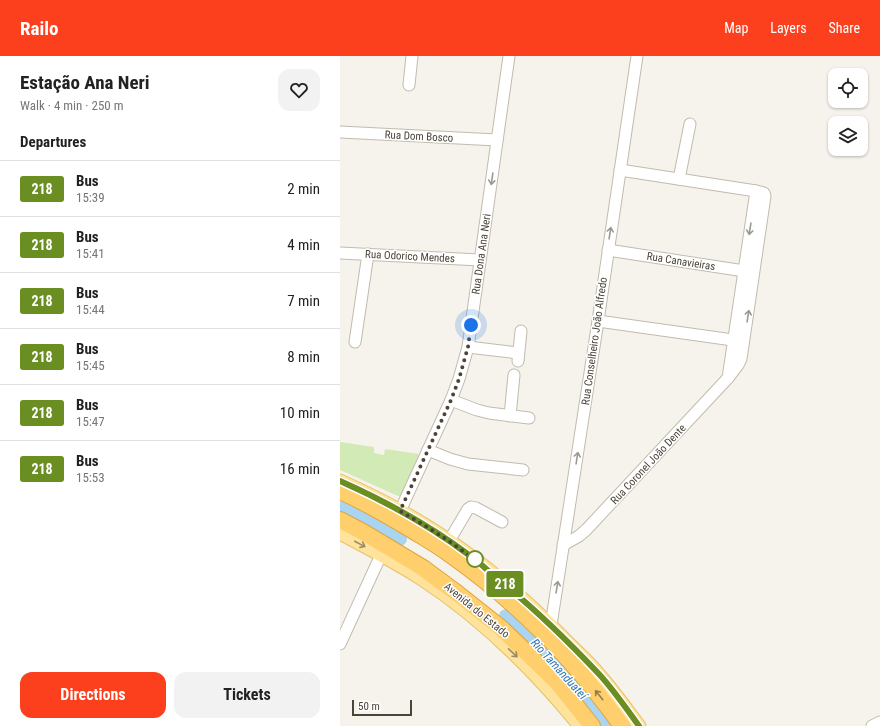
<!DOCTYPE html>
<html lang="en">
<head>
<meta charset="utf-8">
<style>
  body { margin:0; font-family:"Roboto Condensed",sans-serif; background:#f2f2f2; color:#222; height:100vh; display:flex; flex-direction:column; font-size:15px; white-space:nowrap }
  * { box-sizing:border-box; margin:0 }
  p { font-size:13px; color:#767676 }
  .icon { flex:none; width:22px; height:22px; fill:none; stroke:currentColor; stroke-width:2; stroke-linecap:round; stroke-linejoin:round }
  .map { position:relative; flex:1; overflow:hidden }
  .details { display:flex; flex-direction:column; background:#fff; width:340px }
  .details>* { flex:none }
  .badge { padding:0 8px; border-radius:3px; font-size:14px; line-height:26px }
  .tools { position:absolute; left:488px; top:12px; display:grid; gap:8px }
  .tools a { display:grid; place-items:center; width:40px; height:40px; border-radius:8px; background:#fff; box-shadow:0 1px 3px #0004; font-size:20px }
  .scale { position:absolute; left:12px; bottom:10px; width:60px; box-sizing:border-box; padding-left:4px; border:2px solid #4b4439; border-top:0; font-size:11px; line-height:14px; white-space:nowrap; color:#4b4439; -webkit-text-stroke:3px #fff; paint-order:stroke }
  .you { position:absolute; width:20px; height:20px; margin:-10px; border:3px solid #fff; border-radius:50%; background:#1a73e8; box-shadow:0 0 0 6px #1a73e833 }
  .map>.badge { position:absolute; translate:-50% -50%; box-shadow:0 0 0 2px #fff }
  h2 { padding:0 20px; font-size:15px; line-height:36px }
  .round { display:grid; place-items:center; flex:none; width:42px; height:42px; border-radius:12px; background:#f2f2f2 }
  .summary { display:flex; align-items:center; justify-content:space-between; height:68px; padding:0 20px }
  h1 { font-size:19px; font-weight:700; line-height:30px }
  .action { display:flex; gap:8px; margin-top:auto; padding:8px 20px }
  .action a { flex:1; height:46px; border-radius:12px; background:#fc3f1d; color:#fff; font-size:16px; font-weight:700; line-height:46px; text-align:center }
  .action a+a { background:#f2f2f2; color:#222 }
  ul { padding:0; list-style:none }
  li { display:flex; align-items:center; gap:12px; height:56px; padding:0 20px; border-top:1px solid #e0e0e0 }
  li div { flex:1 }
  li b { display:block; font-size:15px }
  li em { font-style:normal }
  li .badge { min-width:44px; font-weight:700; text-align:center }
  header { display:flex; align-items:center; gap:24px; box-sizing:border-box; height:56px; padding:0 20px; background:#fc3f1d; color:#fff }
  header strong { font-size:19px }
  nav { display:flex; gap:22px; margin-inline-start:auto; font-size:14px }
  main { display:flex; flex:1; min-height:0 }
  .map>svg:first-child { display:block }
  .green { fill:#d2eab5 }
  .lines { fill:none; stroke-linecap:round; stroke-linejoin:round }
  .river { stroke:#a9d4f2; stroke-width:14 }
  .minor-casing { stroke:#c2bbae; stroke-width:13 }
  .major-casing { stroke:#e6c16a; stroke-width:15 }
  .highway-casing { stroke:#e0a43c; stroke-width:18 }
  .minor { stroke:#fff; stroke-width:11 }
  .major { stroke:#ffe39c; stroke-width:13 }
  .highway { stroke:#ffcf6e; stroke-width:16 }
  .oneway { stroke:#9c9892 }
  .oneway2 { stroke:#9c8c66 }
  .oneway3 { stroke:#937c4e }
  .line-casing { stroke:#fff; stroke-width:9 }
  .line { stroke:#6b8e23; stroke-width:6 }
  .walk { stroke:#4b4439; stroke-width:4; stroke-dasharray:0 7.2 }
  .stop-dot { fill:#fff; stroke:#6b8e23; stroke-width:2 }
  .labels { text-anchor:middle; stroke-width:3; stroke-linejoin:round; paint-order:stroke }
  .street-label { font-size:11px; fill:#4b4439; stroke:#fff }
  .water-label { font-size:12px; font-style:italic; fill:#2e7ab2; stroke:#fff }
</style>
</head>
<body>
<header>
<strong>Railo</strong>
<nav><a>Map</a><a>Layers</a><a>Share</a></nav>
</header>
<main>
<section class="details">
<div class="summary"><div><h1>Estação Ana Neri</h1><p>Walk · 4 min · 250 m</p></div><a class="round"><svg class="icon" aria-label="heart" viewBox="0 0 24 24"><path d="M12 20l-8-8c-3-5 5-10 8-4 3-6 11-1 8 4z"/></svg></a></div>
<h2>Departures</h2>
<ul>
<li><span class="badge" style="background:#6b8e23;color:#fff">218</span><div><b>Bus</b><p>15:39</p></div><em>2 min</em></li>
<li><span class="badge" style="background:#6b8e23;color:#fff">218</span><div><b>Bus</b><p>15:41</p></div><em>4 min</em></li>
<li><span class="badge" style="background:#6b8e23;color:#fff">218</span><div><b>Bus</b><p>15:44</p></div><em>7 min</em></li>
<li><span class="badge" style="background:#6b8e23;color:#fff">218</span><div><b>Bus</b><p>15:45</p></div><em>8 min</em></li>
<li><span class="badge" style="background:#6b8e23;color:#fff">218</span><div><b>Bus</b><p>15:47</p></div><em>10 min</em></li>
<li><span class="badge" style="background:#6b8e23;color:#fff">218</span><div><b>Bus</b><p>15:53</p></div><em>16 min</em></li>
</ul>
<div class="action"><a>Directions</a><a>Tickets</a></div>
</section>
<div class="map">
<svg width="540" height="670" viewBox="0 0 540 670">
  <rect width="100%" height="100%" fill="#f6f3ec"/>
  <polygon class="green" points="0,386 34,391 34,397 44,399 45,393 79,398 61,440 58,440 0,414"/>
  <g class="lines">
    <g class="river">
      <polyline points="0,452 13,458 60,483"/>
      <path d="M166 560C175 568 185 576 194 585 221 611 245 640 267 670"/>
    </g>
    <g class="minor-casing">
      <g id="minor">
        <polyline points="69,29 72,0"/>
        <polyline points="0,76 157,84"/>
        <polyline points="339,123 350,68"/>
        <polyline points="268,194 411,216"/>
        <polyline points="0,197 140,204"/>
        <polyline points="258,265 400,285"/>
        <polyline points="15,286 28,198"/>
        <polyline points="128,291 178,297"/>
        <polyline points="178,305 181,275"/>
        <polyline points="388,322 416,135"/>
        <polyline points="111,344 137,354 149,357 189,362"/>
        <polyline points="170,360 174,319"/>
        <polyline points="88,394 110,403 128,408 183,414"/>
        <polyline points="60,455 111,344 119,323 128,291 169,0"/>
        <polyline points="109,485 128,453 131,451 136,452 162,466"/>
        <polyline points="223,489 239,480 246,474 388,322 398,309 401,303 425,140 424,137 416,135 280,114"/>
        <polyline points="211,569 258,265 297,0"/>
        <polyline points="0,588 41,499"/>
        <polyline points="532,670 540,666"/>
      </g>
    </g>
    <g class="major-casing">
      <g id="major">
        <path d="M0 425C45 445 89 469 129 499 163 524 196 554 226 585 237 596 250 607 260 620 274 636 286 653 299 670"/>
        <path d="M0 477C28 492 56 506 82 523 142 562 195 615 240 670"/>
      </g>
    </g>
    <g class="highway-casing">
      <g id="highway">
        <path d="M0 435C25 446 49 460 72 474 85 482 99 490 111 499 177 546 235 604 282 670"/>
        <polyline points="0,464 23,476 83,512 118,538 161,572 217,626 252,670"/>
      </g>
    </g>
    <use href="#minor" class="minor"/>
    <use href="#major" class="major"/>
    <use href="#highway" class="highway"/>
  </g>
  <defs><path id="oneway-shaft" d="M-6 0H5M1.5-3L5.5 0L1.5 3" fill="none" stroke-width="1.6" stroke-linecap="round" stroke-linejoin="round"/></defs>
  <g class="oneway">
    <use href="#oneway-shaft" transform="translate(152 123) rotate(98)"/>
    <use href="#oneway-shaft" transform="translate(410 173) rotate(99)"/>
    <use href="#oneway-shaft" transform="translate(270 177) rotate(-81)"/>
    <use href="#oneway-shaft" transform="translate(408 260) rotate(-81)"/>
    <use href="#oneway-shaft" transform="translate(237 402) rotate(-81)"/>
    <use href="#oneway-shaft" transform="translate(217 531) rotate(-81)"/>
  </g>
  <g class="oneway2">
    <use href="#oneway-shaft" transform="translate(20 488) rotate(28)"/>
    <use href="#oneway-shaft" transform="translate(173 597) rotate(43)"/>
  </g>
  <use class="oneway3" href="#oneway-shaft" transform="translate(259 639) rotate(-129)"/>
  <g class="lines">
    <g class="line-casing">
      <path id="line" d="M0 425C45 445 89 469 129 499 138 505 146 513 154 520 191 549 226 583 258 617 273 633 286 652 299 670"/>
    </g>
    <use href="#line" class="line"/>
    <path class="walk" d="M131 269 128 291 119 323 111 344 60 455C88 471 115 488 140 508L135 503"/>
  </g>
  <circle class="stop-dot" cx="135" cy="503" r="8"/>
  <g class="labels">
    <g class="street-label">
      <text transform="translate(79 80) rotate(3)" y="4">Rua Dom Bosco</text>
      <text transform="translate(141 198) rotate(-82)" y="4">Rua Dona Ana Neri</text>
      <text transform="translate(70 200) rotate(3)" y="4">Rua Odorico Mendes</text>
      <text transform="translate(341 205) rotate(9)" y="4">Rua Canavieiras</text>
      <text transform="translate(254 285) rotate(-82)" y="4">Rua Conselheiro João Alfredo</text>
      <text transform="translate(308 408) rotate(-47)" y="4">Rua Coronel João Dente</text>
      <text transform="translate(137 554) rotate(39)" y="4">Avenida do Estado</text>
    </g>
    <g class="water-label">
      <text transform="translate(219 613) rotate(48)" y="4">Rio Tamanduateí</text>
    </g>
  </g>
</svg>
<div class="tools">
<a><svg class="icon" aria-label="locate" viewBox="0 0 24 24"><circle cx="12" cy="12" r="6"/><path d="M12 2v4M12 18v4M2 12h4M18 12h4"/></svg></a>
<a><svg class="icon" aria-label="layers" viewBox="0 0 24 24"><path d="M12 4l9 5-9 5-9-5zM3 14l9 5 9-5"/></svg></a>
</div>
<div class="scale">50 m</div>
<div class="you" style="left:131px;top:269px"></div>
<b class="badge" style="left:165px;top:528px;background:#6b8e23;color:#fff">218</b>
</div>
</main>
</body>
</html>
